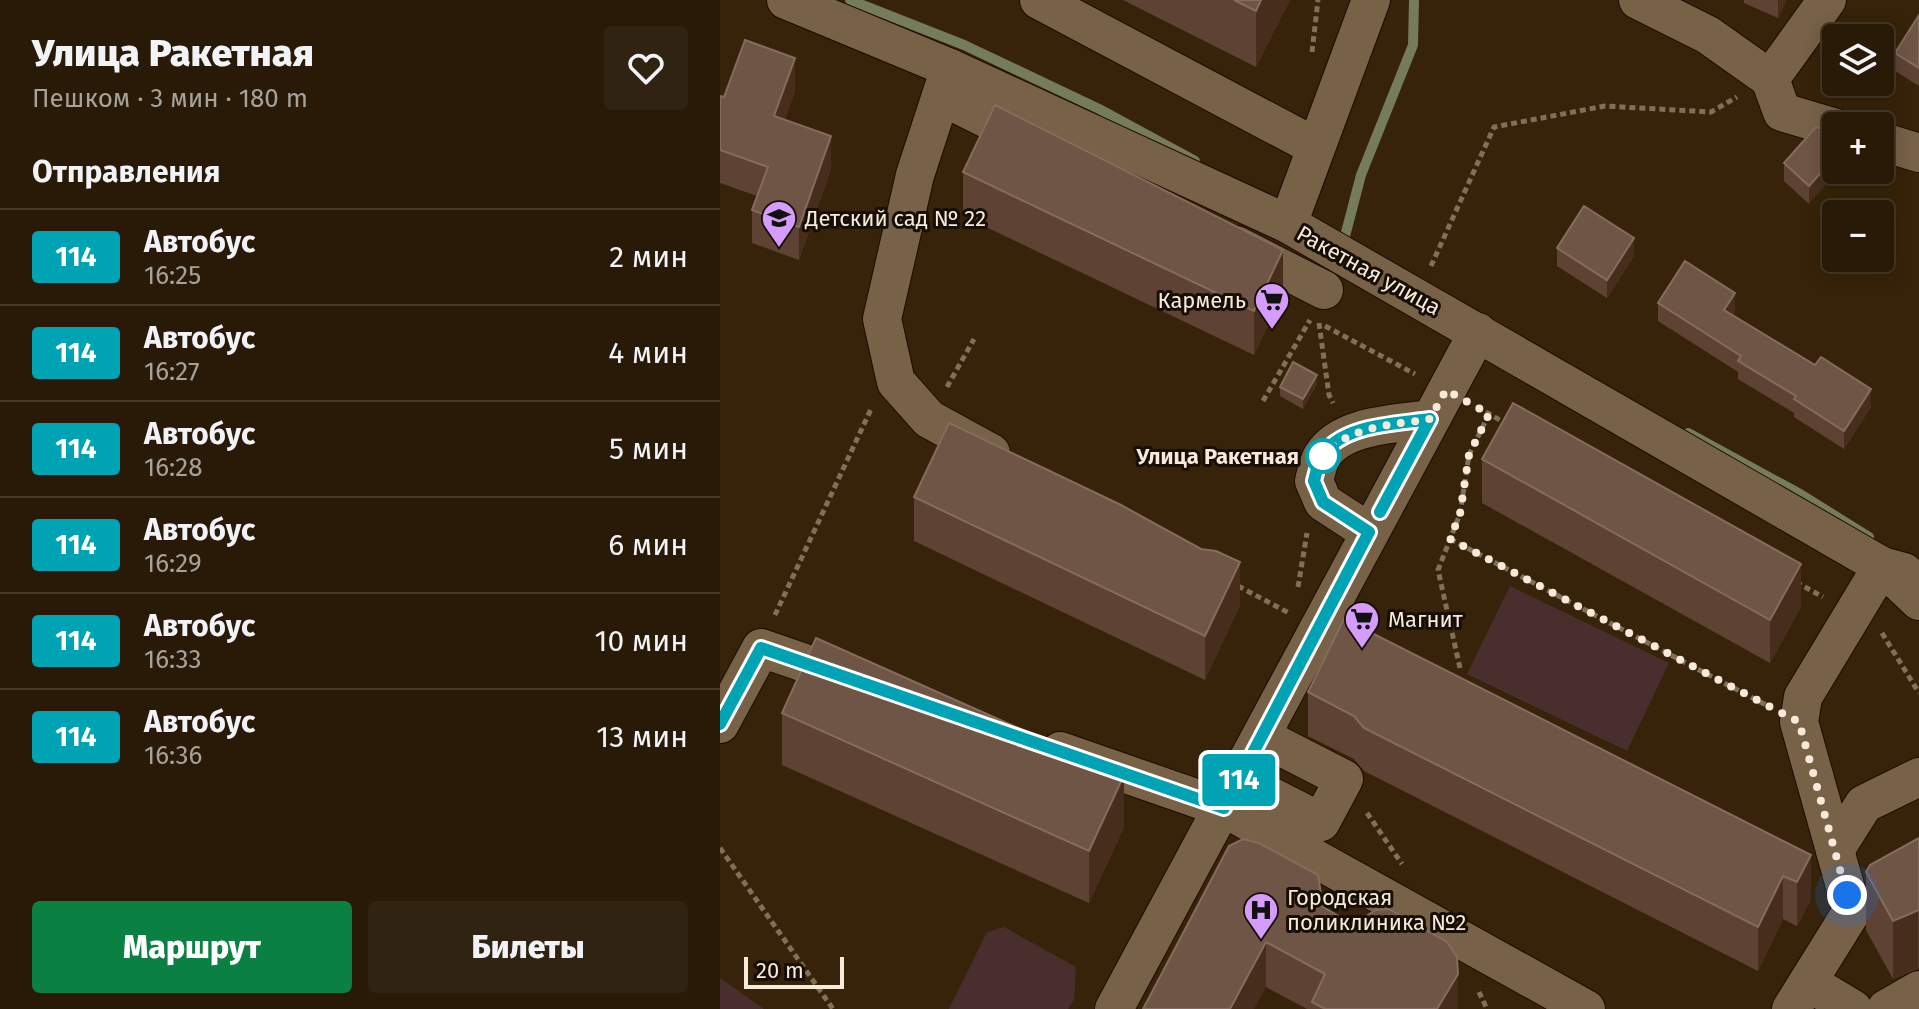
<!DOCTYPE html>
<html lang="ru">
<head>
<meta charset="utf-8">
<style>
  body { margin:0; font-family:"Fira Sans",sans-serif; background:#302311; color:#f1f3f6; height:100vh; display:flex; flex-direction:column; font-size:30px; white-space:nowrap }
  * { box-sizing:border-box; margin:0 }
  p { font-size:26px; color:#a5a19b }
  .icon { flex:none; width:44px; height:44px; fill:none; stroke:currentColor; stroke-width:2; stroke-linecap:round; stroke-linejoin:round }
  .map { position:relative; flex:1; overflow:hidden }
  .side { display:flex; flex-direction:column; background:#281a07; width:720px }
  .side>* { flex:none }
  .badge { padding:0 16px; border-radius:6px; font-size:28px; line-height:52px }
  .fabs { position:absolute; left:1102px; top:24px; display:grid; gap:16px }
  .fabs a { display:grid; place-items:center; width:72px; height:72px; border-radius:8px; background:#281a07; box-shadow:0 4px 20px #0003,0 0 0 2px #443828; font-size:40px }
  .scale { position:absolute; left:24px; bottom:20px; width:100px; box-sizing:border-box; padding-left:8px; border:4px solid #f7eadb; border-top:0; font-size:22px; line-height:28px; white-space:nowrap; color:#f7eadb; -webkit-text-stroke:6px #170e05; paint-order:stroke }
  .you { position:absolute; width:40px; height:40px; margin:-20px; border:6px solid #fff; border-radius:50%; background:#1a73e8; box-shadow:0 0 0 12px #1a73e833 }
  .map>.badge { position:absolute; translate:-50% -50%; box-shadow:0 0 0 4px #fff }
  h2 { padding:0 32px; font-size:30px; line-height:72px }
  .round { display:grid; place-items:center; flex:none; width:84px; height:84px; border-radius:8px; background:#302311 }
  .summary { display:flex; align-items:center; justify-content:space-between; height:136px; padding:0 32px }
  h1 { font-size:38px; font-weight:800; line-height:60px }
  .button { display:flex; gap:16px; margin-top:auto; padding:16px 32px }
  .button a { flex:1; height:92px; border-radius:8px; background:#0b8043; color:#fff; font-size:32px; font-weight:800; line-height:92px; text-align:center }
  .button a+a { background:#302311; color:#f1f3f6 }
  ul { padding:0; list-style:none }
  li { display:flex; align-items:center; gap:24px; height:96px; padding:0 32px; border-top:2px solid #443828 }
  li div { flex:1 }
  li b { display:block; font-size:30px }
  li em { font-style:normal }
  li .badge { min-width:88px; font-weight:700; text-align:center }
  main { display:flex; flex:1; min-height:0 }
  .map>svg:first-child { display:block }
  .green { fill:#482f2e }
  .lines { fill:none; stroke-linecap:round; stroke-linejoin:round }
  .stream { stroke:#747c5c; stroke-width:10 }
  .minor-casing { stroke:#1c0b00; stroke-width:40 }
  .path { stroke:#80705a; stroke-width:5; stroke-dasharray:6 4; stroke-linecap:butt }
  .minor { stroke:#776147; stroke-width:38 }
  .wall { fill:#5e4335 }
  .shaded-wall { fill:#472e1c }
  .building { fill:#6f5546; stroke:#846c5e; stroke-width:2 }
  .line-casing { stroke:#fff; stroke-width:18 }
  .line { stroke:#00a3b4; stroke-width:12 }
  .walk { stroke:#f7eadb; stroke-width:8; stroke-dasharray:0 14.4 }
  .stop-dot { fill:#fff; stroke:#00a3b4; stroke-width:4 }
  .labels { text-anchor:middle; stroke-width:6; stroke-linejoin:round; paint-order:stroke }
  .poi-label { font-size:22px; fill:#f7eadb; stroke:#170e05; text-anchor:start }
  .street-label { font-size:22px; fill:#f7eadb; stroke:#170e05 }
  .stop-label { font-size:22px; font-weight:bold; fill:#f7eadb; stroke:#170e05; text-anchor:end }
</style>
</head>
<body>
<main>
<section class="side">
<div class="summary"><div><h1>Улица Ракетная</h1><p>Пешком · 3 мин · 180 m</p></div><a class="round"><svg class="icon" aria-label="heart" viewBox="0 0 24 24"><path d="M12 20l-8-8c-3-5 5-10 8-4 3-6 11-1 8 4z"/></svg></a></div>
<h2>Отправления</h2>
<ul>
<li><span class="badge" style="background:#00a3b4;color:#fff">114</span><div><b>Автобус</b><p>16:25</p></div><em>2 мин</em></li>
<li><span class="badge" style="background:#00a3b4;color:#fff">114</span><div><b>Автобус</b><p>16:27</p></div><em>4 мин</em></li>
<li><span class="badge" style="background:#00a3b4;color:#fff">114</span><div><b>Автобус</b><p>16:28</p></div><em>5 мин</em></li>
<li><span class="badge" style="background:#00a3b4;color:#fff">114</span><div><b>Автобус</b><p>16:29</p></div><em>6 мин</em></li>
<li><span class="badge" style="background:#00a3b4;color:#fff">114</span><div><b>Автобус</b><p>16:33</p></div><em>10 мин</em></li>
<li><span class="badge" style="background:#00a3b4;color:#fff">114</span><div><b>Автобус</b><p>16:36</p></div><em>13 мин</em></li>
</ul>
<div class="button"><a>Маршрут</a><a>Билеты</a></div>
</section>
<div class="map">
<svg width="1199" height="1009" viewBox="0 0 1199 1009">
  <rect width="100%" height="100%" fill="#362309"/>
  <g class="green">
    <polygon points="790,586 949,663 907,751 747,674"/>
    <polygon points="284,927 356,967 354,1000 348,1009 229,1009 267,932"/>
    <polygon points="0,978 44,1009 0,1009"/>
  </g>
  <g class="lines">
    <g class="stream">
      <polyline points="130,0 244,45 379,109 475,161"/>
      <polyline points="624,240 641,175 693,45 694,0"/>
      <polyline points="968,433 1080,494 1149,537"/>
    </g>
    <g class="minor-casing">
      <g id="minor">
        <polyline points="66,0 230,68 568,224 1162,566 1199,601"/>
        <polyline points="319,0 596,147"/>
        <polyline points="918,0 988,35 1050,79 1062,112 1116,128"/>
        <polyline points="230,68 195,175 162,319 176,382 209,419 271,453"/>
        <polyline points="1050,79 1107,0"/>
        <polyline points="221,96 315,143"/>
        <polyline points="1160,141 1199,153"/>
        <polyline points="568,224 651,0"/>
        <polyline points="516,245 604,290"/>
        <path d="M649 532 603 502 594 481C596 473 598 463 602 456 622 424 677 424 710 419"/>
        <polyline points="0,724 41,648 134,680"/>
        <polyline points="340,751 504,808 866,1009"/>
        <polyline points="519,780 601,822 624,779 542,737"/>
        <polyline points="1115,850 1144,804 1199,777"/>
        <polyline points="1088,982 1133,1009"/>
        <polyline points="394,1009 758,332"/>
        <polyline points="1071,1009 1132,911 1079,722 1083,697 1162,566 1184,572"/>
        <polyline points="1166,1009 1199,990"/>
      </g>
    </g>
    <g class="path">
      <polyline points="592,52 598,0"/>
      <polyline points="711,266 774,127 885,106 991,112 1017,97"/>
      <polyline points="599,323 609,395 613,403"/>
      <polyline points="605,326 695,374"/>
      <polyline points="227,387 254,339"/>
      <polyline points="543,401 590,320"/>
      <polyline points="757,407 787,424"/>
      <polyline points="730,539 1046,705"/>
      <polyline points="1076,582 1103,597"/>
      <polyline points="518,586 569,613"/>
      <polyline points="578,587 587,533"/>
      <polyline points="55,615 152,407"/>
      <polyline points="1162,633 1199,693"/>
      <polyline points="740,668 718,570 740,514 749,455 769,414"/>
      <polyline points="647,813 682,864"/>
      <polyline points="0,848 113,1009"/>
      <polyline points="759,992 767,1009"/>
    </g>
    <use href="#minor" class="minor"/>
  </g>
  <g class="wall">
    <polygon points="403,0 570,0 536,67"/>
    <polygon points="1024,0 1066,0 1058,18 1024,3"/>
    <polygon points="1199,15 1199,86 1175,71 1175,53"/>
    <polygon points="75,91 65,119 111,169 79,260 32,243 32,210 37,196 0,183 0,96 4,97"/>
    <polygon points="1096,127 1089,204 1064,181 1064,163"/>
    <polygon points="243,172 563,294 534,355 243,216"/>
    <polygon points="837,248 914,256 887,298 837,266"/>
    <polygon points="938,303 1015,311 1013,315 1151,407 1124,449 1074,417 1074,413 1018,379 1018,372 938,321"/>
    <polygon points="597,384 583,409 560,396 560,387"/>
    <polygon points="762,459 1081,607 1050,663 762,503"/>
    <polygon points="194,497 520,605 485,680 194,541"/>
    <polygon points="588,692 1091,855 1091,899 1077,926 1063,919 1038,971 644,771 634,759 588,736"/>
    <polygon points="62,713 404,827 369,903 62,765"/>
    <polygon points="1199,838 1199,968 1173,979 1146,930 1146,872"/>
    <polygon points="603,907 738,1009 587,1009 546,987 423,1009"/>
  </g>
  <g class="shaded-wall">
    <polygon points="541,0 570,0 536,67 536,11"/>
    <polygon points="1058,0 1066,0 1058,18"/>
    <polygon points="75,58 75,91 54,149 54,116"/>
    <polygon points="111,136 111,169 79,260 79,227"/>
    <polygon points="1116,156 1116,170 1119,170 1089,204 1089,186"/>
    <polygon points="914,238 914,256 887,298 887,280"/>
    <polygon points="563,250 563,294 534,355 534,311"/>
    <polygon points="1015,293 1015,311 1004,328 1004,310"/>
    <polygon points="597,375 597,384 583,409 583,399"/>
    <polygon points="1151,389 1151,407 1124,449 1124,431"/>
    <polygon points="520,562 520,605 485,680 485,636"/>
    <polygon points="1081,564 1081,607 1050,663 1050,620"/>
    <polygon points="404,775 404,827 369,903 369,851"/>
    <polygon points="1091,855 1091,899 1077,926 1077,882"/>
    <polygon points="1063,876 1063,919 1038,971 1038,927"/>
    <polygon points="1198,910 1198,968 1173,979 1173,921"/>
    <polygon points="546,942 546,987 534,1009 510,1009"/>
    <polygon points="738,974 738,1009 717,1009"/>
  </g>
  <g class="building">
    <polygon points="514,0 541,0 536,11"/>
    <polygon points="1199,15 1199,68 1175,53"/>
    <polygon points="25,40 75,58 54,116 111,136 79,227 32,210 48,167 0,150 0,96 4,97"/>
    <polygon points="275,105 563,250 534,311 243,172"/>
    <polygon points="1096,127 1106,130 1116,139 1116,156 1089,186 1064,163"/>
    <polygon points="864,206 914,238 887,280 837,248"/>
    <polygon points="965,261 1015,293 1004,310 1095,365 1101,357 1151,389 1124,431 1074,399 1076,396 1018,361 1021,356 938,303"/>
    <polygon points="573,362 597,375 583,399 560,387"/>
    <polygon points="793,403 1081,564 1050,620 762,459"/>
    <polygon points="229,423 401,505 481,549 496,551 520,562 485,636 194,497"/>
    <polygon points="624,619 1091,855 1077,882 1063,876 1038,927 644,728 634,716 588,692"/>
    <polygon points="96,638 404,775 369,851 62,713"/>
    <polygon points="1199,838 1199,910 1173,921 1146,872 1150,865"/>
    <polygon points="523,839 539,843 598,875 603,907 633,924 656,910 669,909 727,942 737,957 738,974 717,1009 605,1009 592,1002 605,974 546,942 510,1009 423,1009 509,846"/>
  </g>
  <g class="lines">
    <g class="line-casing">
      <path id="line" d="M0 724 41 648 504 808 649 532 603 502 594 481C596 473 598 463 602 456 622 424 677 424 710 419L660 512"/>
    </g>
    <use href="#line" class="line"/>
    <path class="walk" d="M603 456C628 426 672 425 710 419L726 390 769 414 749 455 740 514 730 539 1079 722 1127 895"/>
  </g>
  <defs>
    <g id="school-pin" transform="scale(1.8)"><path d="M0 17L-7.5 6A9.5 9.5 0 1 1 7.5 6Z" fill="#d59cfb" stroke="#170e05"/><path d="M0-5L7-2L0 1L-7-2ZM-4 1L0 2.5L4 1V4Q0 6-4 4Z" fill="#111"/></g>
    <g id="supermarket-pin" transform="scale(1.8)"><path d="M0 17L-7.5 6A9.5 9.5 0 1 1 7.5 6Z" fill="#d59cfb" stroke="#170e05"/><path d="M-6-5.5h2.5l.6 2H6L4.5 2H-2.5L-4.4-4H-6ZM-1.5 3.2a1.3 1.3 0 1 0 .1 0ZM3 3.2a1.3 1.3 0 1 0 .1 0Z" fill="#111"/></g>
    <g id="hospital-pin" transform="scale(1.8)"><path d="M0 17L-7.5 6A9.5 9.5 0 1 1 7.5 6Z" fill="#d59cfb" stroke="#170e05"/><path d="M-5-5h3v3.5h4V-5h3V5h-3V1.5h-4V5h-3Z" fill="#111"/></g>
  </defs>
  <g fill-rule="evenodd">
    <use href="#school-pin" x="59" y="218"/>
    <use href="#supermarket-pin" x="552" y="300"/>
    <use href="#supermarket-pin" x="642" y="619"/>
    <use href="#hospital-pin" x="541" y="910"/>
  </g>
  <circle class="stop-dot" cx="603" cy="456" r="16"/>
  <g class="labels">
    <g class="poi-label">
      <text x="85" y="226">Детский сад № 22</text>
      <text x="526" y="308" text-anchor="end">Кармель</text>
      <text x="668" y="627">Магнит</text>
      <text x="567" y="905">Городская<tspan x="567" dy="25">поликлиника №2</tspan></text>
    </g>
    <g class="street-label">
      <text transform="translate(649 270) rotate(29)" y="8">Ракетная улица</text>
    </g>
    <g class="stop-label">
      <text x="579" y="464">Улица Ракетная</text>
    </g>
  </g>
</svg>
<div class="fabs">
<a><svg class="icon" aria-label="layers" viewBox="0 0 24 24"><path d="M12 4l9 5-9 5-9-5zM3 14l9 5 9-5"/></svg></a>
<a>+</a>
<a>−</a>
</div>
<div class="scale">20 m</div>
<div class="you" style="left:1127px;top:895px"></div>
<b class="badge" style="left:519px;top:780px;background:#00a3b4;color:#fff">114</b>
</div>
</main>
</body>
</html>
